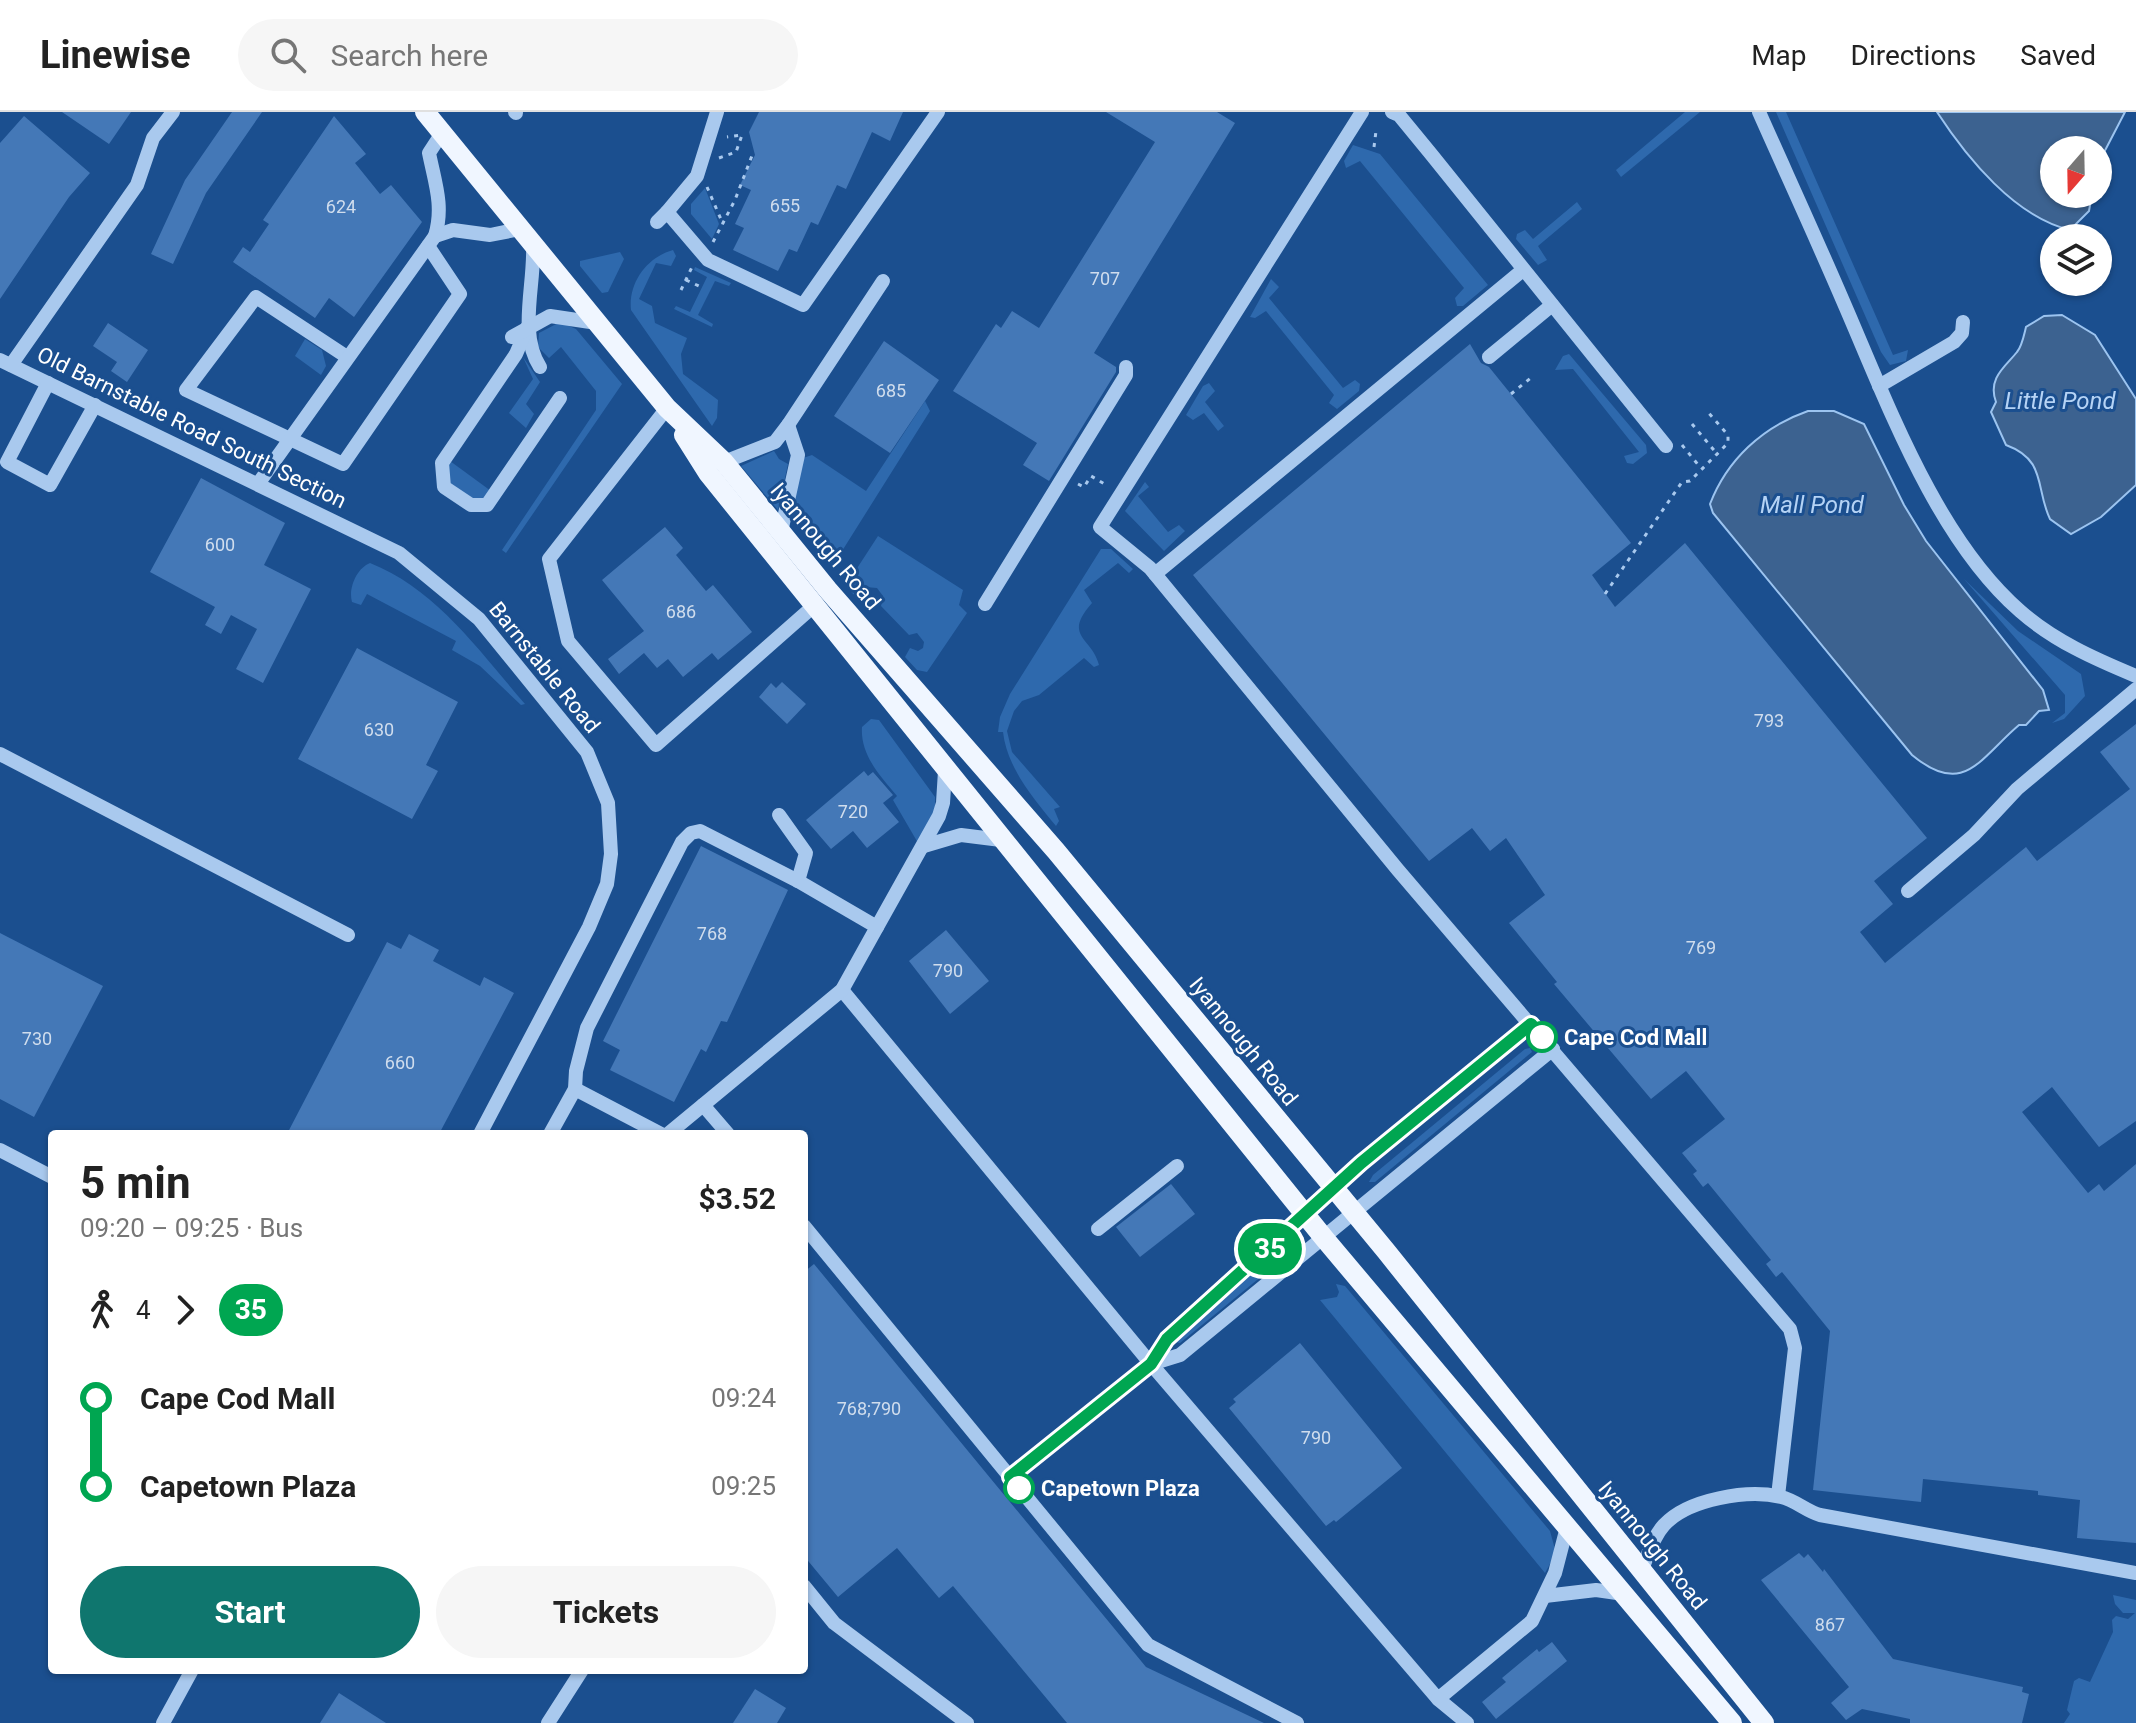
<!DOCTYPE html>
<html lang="en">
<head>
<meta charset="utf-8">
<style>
  body { margin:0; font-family:Roboto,sans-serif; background:#f6f6f6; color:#222; height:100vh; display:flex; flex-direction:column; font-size:30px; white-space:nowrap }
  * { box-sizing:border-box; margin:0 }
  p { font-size:26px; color:#767676 }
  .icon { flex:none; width:44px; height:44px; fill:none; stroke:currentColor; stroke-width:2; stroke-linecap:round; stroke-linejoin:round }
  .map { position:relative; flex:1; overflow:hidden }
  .drawer { position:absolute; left:48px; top:1018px; width:760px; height:544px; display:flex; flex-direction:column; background:#fff; border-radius:8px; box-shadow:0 2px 6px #0004 }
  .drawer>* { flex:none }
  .badge { padding:0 16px; border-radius:26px; font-size:28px; line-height:52px }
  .needle { width:52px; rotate:200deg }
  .fabs { position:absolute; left:2040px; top:24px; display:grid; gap:16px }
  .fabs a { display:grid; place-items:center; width:72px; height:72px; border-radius:50%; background:#fff; box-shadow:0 2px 6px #0004; font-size:40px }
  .map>.badge { position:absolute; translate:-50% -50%; box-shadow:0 0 0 4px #fff }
  .legs { display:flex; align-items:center; gap:12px; height:88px; padding:0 32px; font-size:26px }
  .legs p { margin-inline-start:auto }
  .overview { display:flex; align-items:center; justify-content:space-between; height:136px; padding:0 32px }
  h1 { font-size:44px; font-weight:700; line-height:60px }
  .button { display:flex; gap:16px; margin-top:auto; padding:16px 32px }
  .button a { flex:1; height:92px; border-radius:48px; background:#0f766e; color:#fff; font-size:32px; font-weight:700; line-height:92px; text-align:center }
  .button a+a { background:#f6f6f6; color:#222 }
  ul { padding:0 32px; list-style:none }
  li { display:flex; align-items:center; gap:28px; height:88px; font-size:30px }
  li i { display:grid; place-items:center; width:12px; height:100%; margin:0 10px; background:currentColor }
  li i::after { content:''; width:20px; height:20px; margin:-10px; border:6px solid; border-radius:50%; background:#fff }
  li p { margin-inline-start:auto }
  li:first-child i { background:linear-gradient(#0000 50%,currentColor 0) }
  li:last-child i { background:linear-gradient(currentColor 50%,#0000 0) }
  header { display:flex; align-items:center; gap:48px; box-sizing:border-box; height:112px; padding:0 40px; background:#fff; border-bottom:2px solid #e0e0e0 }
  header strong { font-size:38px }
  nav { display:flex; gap:44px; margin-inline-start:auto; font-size:28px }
  .search { width:560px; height:72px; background:#f6f6f6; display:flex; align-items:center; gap:20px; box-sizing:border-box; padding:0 28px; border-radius:44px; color:#767676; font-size:30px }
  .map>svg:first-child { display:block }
  .green { fill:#2e69ad }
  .water { fill:#3c6290; stroke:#9cc4f0; stroke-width:2 }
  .building { fill:#4478b7 }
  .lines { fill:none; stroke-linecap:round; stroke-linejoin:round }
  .path { stroke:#a9c9ee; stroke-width:3; stroke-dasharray:4 6; stroke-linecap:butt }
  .minor { stroke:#a9c9ee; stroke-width:14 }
  .major { stroke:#f0f6ff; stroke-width:20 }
  .line-1-casing { stroke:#fff; stroke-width:18 }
  .line-1 { stroke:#00a651; stroke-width:12 }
  .stop-1-dot { fill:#fff; stroke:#00a651; stroke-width:4 }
  .labels { text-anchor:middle; stroke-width:6; stroke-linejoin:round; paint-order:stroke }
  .number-label { font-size:18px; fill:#d0dded }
  .street-label { font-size:22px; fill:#fff; stroke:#1b4f8f }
  .stop-label { font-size:22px; font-weight:bold; fill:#fff; stroke:#1b4f8f; text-anchor:start }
  .water-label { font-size:24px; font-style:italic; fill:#b5d3f5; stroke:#1b4f8f }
</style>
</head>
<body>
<header>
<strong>Linewise</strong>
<div class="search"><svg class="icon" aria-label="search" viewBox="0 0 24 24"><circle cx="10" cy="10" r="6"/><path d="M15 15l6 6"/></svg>Search here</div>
<nav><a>Map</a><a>Directions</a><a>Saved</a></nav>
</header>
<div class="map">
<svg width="2136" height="1611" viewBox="0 0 2136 1611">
  <rect width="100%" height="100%" fill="#1b4f8f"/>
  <g class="green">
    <polygon points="1685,0 1700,0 1621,65 1616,58"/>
    <polygon points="1776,0 1786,0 1893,243 1908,238 1906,249 1890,253 1881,240"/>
    <polygon points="1353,33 1380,42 1488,173 1463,194 1457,194 1455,186 1464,176 1360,49 1346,56 1344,49"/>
    <polygon points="705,76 719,112 712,127 691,102 691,92"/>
    <polygon points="1577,90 1582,97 1538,134 1547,148 1538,153 1516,127 1517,122 1525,118 1533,127"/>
    <path d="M673 138 676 144 671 154 656 151 639 187 652 194 655 211 687 226 681 242 683 262 718 288 717 306 712 314 631 198C628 171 647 145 673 138Z"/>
    <polygon points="620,140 624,147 608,180 602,181 580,154 580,149"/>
    <polygon points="695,155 731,171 729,174 715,169 698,203 713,212 712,215 674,197 676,194 690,200 707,165 694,158"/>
    <polygon points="1271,167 1279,175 1269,186 1343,276 1355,268 1360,272 1359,279 1337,297 1329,291 1334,283 1266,199 1255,206 1250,205"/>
    <polygon points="560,210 576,217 622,272 506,441 502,438 596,298 596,279 561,235 549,246 538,235 539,221"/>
    <polygon points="305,227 322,238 326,254 321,263 295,244"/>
    <polygon points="1569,242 1646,333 1647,341 1633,352 1627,351 1624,344 1639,340 1573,257 1555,258 1563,244"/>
    <polygon points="523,245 540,270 526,292 534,302 526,316 509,301 533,267"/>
    <polygon points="1209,271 1215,279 1205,290 1224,314 1218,319 1204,301 1193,308 1186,303 1203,274"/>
    <path d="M925 289 930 299 837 447C826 444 820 436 813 428 787 400 794 381 803 346L812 343 866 379Z"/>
    <polygon points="774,339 779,347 788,352 778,398 741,354"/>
    <path d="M450 349 491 379 484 388C469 390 452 377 445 366Z"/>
    <polygon points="1145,370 1149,375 1138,384 1168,420 1179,413 1185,419 1164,439 1125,399"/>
    <polygon points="878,424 963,478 959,493 967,501 927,560 917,558 905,545 910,536 918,539 923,536 924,530 917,521 909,523 881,494 883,484 877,476 865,475 862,482 869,490 865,493 849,478 852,464"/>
    <path d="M1101 437H1111L1133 457 1129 461 1118 451 1084 478 1092 491C1062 525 1092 525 1099 553L1094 555 1084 546 1039 583 1022 589 1014 599 1007 619 1012 640 1060 695 1054 697 1059 709 1056 714C1034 687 1007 656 1003 620H998L1000 605 1010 582Z"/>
    <path d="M370 451C436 477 480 540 525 592L521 593 480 554 452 538 456 529 367 482 361 493 352 490C348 476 357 456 370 451Z"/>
    <polygon points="1964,467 2018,519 2081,562 2085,584 2064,607 2052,611 2065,601 2065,583"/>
    <path d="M871 607 879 608 935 685V698L918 731 893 688 897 684C881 665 860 643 862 615Z"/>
    <polygon points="1525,937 1530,936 1532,940 1375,1070 1369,1070 1373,1063"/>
    <polygon points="1286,1135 1290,1141 1180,1231 1175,1230 1175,1224"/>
    <polygon points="1336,1172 1345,1174 1550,1419 1556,1441 1545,1461 1320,1188 1337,1185 1339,1180"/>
    <polygon points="2113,1483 2136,1488 2136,1611 2064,1611 2070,1602 2067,1598 2074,1569 2079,1566 2090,1570 2113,1520 2112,1508 2116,1504 2128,1507 2135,1501 2123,1501 2115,1492"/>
  </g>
  <g class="water">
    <path d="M1937 0H2125L2098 52V38H2054V82H2092L2089 99 2070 118C2015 105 1967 46 1937 0Z"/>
    <path d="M2062 203 2095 223 2136 287V373L2101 405 2071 422 2050 407C2035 376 2047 348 2006 333L1991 300 1996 290C1987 266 2006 254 2017 240 2022 234 2024 223 2026 215L2044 204Z"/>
    <path d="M1808 299H1834L1864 312 1904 393 1926 429 2043 578 2049 598 2039 599 2026 613H2019C1979 647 1964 686 1912 643L1713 401 1710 392C1727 348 1762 315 1808 299Z"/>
  </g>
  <g class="building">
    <polygon points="62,0 131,0 109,32"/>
    <polygon points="232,0 262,0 206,81 173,152 151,142 185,68"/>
    <polygon points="759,0 903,0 890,29 872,20 846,77 837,73 818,113 811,110 797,140 789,137 778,159 733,138 744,116 735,112 751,78 740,73 755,43 749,20"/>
    <polygon points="1106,0 1217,0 1235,11 1094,241 1116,255 1116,260 1049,369 1023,353 1037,331 953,279 996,212 1001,216 1012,199 1039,216 1155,30"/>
    <polygon points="24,4 90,61 69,85 0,187 0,31"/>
    <polygon points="334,4 366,42 355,51 380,82 391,73 422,110 354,205 329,186 315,206 233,150 243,135 250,140 269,112 263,108"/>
    <polygon points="108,211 148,238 127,270 111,259 117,250 93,234"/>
    <polygon points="884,229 939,268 890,341 834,304"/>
    <polygon points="1470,232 1481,251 1489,255 1631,431 1592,463 1615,495 1685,431 1927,726 1874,769 1893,792 1860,820 1885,851 2026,735 2037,749 2130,677 2100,640 2136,612 2136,1009 2099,1035 2052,975 2022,1000 2088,1081 2099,1072 2104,1079 2136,1052 2136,1431 2077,1426 2080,1388 2038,1383 2038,1379 1923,1367 1921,1390 1813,1378 1830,1219 1782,1160 1776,1165 1766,1152 1771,1148 1708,1071 1703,1075 1693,1062 1697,1059 1682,1041 1725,1007 1686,959 1651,987 1554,872 1557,870 1509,811 1545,783 1506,726 1490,739 1472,716 1429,749 1193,463"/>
    <polygon points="201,366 285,411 264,453 311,477 263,571 236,557 257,517 231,503 221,522 205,513 215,495 150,460"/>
    <polygon points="665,415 683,436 676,443 706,479 713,473 752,520 718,548 712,541 683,565 668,547 657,556 644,541 619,562 608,547 644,519 602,468"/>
    <polygon points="357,536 458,590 426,653 438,659 412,707 298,647"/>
    <polygon points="782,570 806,592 787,612 759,585 771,571 776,576"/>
    <polygon points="864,659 868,664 873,660 893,683 883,691 899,710 867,736 853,719 831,737 806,708"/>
    <polygon points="701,734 788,778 727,910 721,909 706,940 701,937 674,990 610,958 620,938 603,929"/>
    <polygon points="946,818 989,869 950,902 909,849"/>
    <polygon points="0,821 103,874 34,1005 0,987"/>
    <polygon points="409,822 439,838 433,849 480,874 484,865 514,881 439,1022 287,1022 387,830 401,837"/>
    <polygon points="1171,1072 1195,1102 1140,1145 1116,1115"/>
    <polygon points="814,1152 1146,1555 1264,1611 1067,1611 953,1474 939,1486 897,1436 838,1485 804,1444 804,1160"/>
    <polygon points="1300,1231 1402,1356 1336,1410 1334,1408 1326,1414 1229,1296 1236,1290 1233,1287"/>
    <polygon points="1799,1441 1804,1446 1808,1442 1823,1460 1824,1457 1893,1547 2023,1575 2022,1580 2029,1582 2022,1611 1910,1611 1910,1607 1862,1597 1846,1608 1831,1591 1849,1575 1761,1468"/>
    <polygon points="1552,1530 1567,1549 1496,1607 1482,1590 1506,1570 1502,1566 1537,1537 1539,1540"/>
    <polygon points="755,1577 786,1596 777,1611 733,1611"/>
    <polygon points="339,1581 386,1611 320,1611"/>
  </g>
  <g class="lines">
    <g class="path">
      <polyline points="1374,35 1376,19"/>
      <polyline points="719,46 736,40 742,23 727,25"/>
      <polyline points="707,75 723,112"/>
      <polyline points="713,130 735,88 753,41"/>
      <polyline points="686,168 703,176"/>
      <polyline points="681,178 693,153"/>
      <polyline points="1511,282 1532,265"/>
      <polyline points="1692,312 1718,343"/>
      <polyline points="1682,333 1700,355"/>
      <polyline points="1078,372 1084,375 1091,364 1108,374"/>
      <polyline points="1605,482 1682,370 1690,369 1728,331 1728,323 1707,299"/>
    </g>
    <g class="minor">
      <polyline points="515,0 516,1"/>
      <polyline points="1362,0 1100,415 1150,456 1398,758 1790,1217 1795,1236 1778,1384"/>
      <polyline points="1392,0 1399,3 1431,42 1666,334"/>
      <path d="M1759 0C1787 63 1816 126 1843 189 1887 290 1936 426 2020 499 2054 529 2095 547 2136 564"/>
      <polyline points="667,100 697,64 717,0"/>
      <polyline points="657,110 667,100 708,148 803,193 938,0"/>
      <polyline points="435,124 453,118 490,123 520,117"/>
      <path d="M533 133C535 173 518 221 540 255"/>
      <polyline points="528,214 516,242 442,351 444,375 471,393 487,393 560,286"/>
      <polyline points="512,225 550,204 597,211"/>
      <polyline points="347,245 256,185 186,278 343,352 460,182 428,134"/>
      <polyline points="1489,245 1552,193"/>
      <polyline points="0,248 399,441 479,507 587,640 608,691 611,742 607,772 589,815 480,1022"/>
      <polyline points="11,253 137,73 153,26 173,0"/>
      <polyline points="48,271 7,350 50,373 95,293"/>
      <polyline points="1879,274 1954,230 1962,221 1963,210"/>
      <polyline points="667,296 549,447 568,529 656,633 816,492"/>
      <polyline points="788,313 883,169"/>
      <polyline points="724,350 775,330 788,313 798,343 781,420"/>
      <path d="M258 372 435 124C444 94 435 71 429 41L442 21"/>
      <polyline points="1155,462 1523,158"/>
      <polyline points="985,492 1126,263 1126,255"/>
      <polyline points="0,642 348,823"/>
      <polyline points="779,703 806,741 798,769"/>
      <polyline points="924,734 961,723 1001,728"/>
      <polyline points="1908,779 1974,723 2017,677 2136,577"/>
      <polyline points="877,815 939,704 943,691 945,659"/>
      <polyline points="842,878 1151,1252 1438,1587 1532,1509 1555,1461 1567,1415"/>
      <polyline points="575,977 661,1022"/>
      <polyline points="703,993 728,1022"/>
      <polyline points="550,1022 575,977 576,959 587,916 682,730 691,721 700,719 798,769 877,815 842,878 668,1022"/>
      <polyline points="0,1038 52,1065"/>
      <polyline points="804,1114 1148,1533 1297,1611"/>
      <polyline points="1098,1117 1177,1054"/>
      <polyline points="1151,1252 1180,1243 1553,937"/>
      <polyline points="1010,1365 1151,1252 1167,1227 1355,1057 1531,912"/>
      <path d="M1642 1457C1648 1443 1653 1425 1664 1413 1688 1387 1748 1377 1781 1385 1795 1388 1806 1399 1820 1403L2136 1461"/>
      <polyline points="804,1474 834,1511 967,1611"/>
      <polyline points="1545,1484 1596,1478 1624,1482"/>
      <polyline points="1438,1587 1467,1611"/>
      <polyline points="163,1611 192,1558"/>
      <polyline points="548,1611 582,1558"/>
    </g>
    <g class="major">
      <polyline points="425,0 667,296 724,350 828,478 1056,739 1386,1139 1764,1611"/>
      <polyline points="684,323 708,361 1324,1126 1732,1611"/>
    </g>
  </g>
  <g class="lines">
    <g class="line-1-casing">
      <polyline id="line-1" points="1019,1376 1010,1365 1151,1252 1167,1227 1361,1051 1531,912 1542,925"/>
    </g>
    <use href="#line-1" class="line-1"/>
  </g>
  <g class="stop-1-dot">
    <circle cx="1542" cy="925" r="14"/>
    <circle cx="1019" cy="1376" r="14"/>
  </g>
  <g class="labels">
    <g class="number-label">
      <text x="785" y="100">655</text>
      <text x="341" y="101">624</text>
      <text x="1105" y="173">707</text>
      <text x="891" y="285">685</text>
      <text x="220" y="439">600</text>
      <text x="681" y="506">686</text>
      <text x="1769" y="615">793</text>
      <text x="379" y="624">630</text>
      <text x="853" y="706">720</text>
      <text x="712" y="828">768</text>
      <text x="1701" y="842">769</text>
      <text x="948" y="865">790</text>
      <text x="37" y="933">730</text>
      <text x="400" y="957">660</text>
      <text x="869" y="1303">768;790</text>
      <text x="1316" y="1332">790</text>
      <text x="1830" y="1519">867</text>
    </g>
    <g class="street-label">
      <text transform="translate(192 315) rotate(26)" y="8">Old Barnstable Road South Section</text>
      <text transform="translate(826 434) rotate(50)" y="8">Iyannough Road</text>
      <text transform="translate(545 555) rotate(51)" y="8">Barnstable Road</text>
      <text transform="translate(1244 929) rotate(51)" y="8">Iyannough Road</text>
      <text transform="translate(1653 1433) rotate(51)" y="8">Iyannough Road</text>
    </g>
    <g class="stop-label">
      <text x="1564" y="933">Cape Cod Mall</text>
      <text x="1041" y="1384">Capetown Plaza</text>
    </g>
    <g class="water-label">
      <text x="2060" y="297">Little Pond</text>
      <text x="1812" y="401">Mall Pond</text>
    </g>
  </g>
</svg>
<div class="fabs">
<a><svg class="needle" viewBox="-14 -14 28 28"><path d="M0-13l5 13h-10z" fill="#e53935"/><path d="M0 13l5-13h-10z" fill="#767676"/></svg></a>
<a><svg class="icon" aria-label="layers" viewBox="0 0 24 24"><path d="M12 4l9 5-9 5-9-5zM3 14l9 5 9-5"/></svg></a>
</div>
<b class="badge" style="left:1270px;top:1137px;background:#00a651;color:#fff">35</b>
<section class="drawer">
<div class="overview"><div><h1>5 min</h1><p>09:20 – 09:25 · Bus</p></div><b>$3.52</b></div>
<div class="legs"><svg class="icon" aria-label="walk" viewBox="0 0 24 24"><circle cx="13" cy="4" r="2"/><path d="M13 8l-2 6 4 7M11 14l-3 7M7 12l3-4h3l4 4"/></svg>4<svg class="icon" aria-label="forward" viewBox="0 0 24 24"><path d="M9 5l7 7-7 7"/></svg><b class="badge" style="background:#00a651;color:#fff">35</b></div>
<ul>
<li><i style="color:#00a651"></i><b>Cape Cod Mall</b><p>09:24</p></li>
<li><i style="color:#00a651"></i><b>Capetown Plaza</b><p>09:25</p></li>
</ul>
<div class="button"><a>Start</a><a>Tickets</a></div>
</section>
</div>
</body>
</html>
